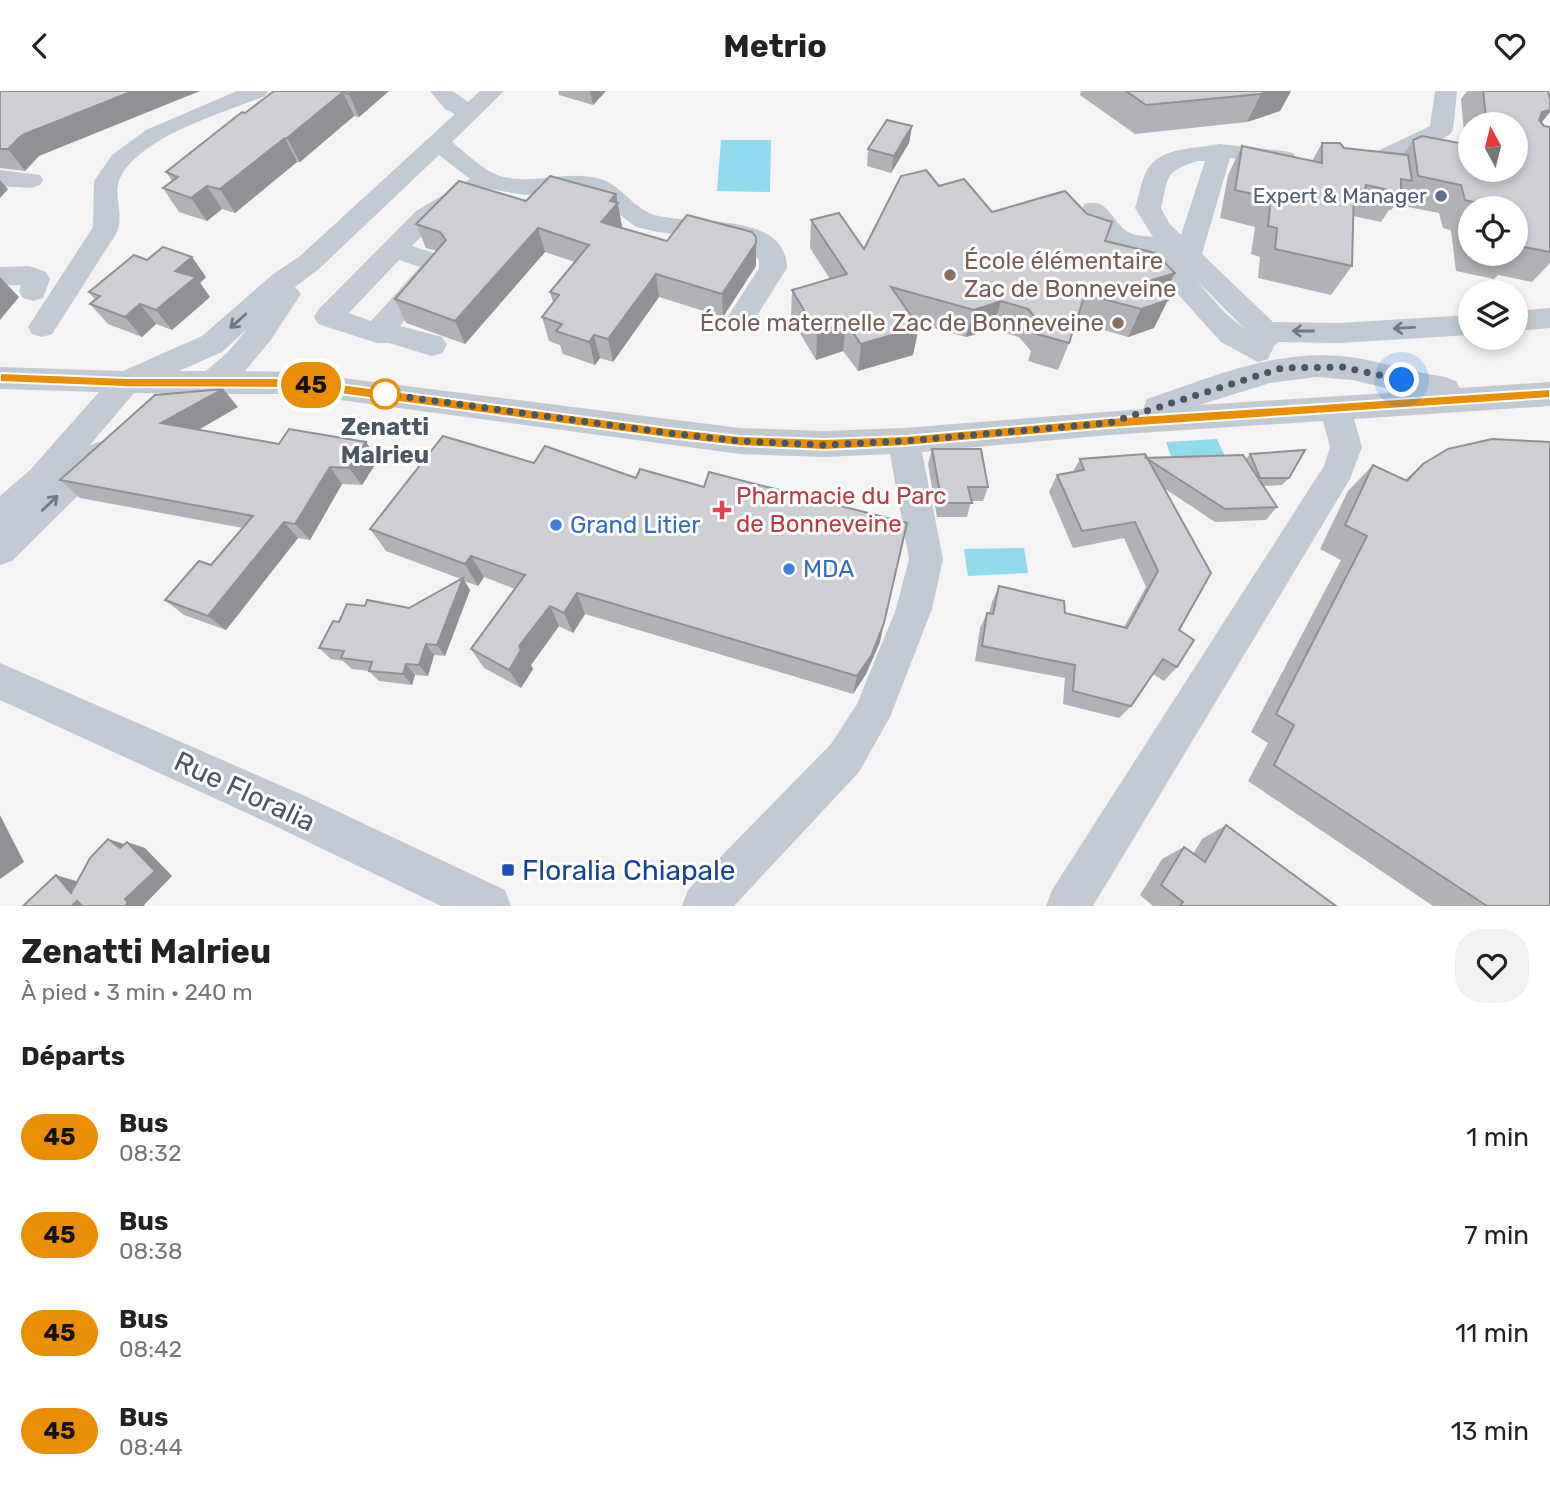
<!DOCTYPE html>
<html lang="fr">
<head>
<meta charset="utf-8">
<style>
  body { margin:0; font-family:Rubik,sans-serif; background:#f2f2f2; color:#222; height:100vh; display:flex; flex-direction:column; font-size:26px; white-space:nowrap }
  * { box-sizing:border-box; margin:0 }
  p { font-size:23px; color:#767676 }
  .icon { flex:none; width:38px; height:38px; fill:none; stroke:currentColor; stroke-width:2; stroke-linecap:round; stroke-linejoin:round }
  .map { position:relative; height:815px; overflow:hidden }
  .drawer { display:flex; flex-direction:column; background:#fff; flex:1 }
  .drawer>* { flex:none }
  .badge { padding:0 14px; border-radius:23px; font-size:24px; line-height:46px }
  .needle { width:46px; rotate:353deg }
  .fabs { position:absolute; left:1458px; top:21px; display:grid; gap:14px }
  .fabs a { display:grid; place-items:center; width:70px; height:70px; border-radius:50%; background:#fff; box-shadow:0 4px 10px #0003; font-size:35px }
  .you { position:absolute; width:35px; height:35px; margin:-18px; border:5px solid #fff; border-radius:50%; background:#1a73e8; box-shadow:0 0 0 10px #1a73e833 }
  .map>.badge { position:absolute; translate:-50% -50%; box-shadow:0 0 0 4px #fff }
  h2 { padding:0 21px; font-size:26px; line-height:63px }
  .round { display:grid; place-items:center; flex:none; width:74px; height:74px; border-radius:28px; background:#f2f2f2 }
  .overview { display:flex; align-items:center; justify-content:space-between; height:119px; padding:0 21px }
  h1 { font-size:33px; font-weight:700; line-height:52px }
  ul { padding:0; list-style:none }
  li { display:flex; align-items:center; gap:21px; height:98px; padding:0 21px }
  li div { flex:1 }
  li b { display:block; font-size:26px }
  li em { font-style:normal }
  li .badge { min-width:77px; font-weight:700; text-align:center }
  header { display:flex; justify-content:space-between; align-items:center; height:91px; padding:0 21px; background:#fff; font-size:32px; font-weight:700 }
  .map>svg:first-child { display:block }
  .water { fill:#90daee }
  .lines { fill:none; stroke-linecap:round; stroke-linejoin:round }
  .minor { fill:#c1cad2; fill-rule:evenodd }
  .wall { fill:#b0b2b7; fill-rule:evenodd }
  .shaded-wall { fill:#909195 }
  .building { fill:#cdcfd5; stroke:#909195; stroke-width:2 }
  .oneway { stroke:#6e7983 }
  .line { fill:#e98e00; stroke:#fff; stroke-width:2 }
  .walk { stroke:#4a5661; stroke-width:7; stroke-dasharray:0 12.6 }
  .service-dot { fill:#5c6f8a; stroke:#fff; stroke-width:2.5 }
  .education-dot { fill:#8d6e63; stroke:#fff; stroke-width:2.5 }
  .stop-dot { fill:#fff; stroke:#e98e00; stroke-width:3.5 }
  .health-dot { fill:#e0444e; stroke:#fff; stroke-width:2.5 }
  .shop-dot { fill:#3f7fe0; stroke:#fff; stroke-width:2.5 }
  .transit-dot { fill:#1a4fb4; stroke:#fff; stroke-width:2.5 }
  .labels { text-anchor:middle; stroke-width:6; stroke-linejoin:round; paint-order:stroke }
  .far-service-label { font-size:21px; fill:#4e5e75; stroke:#fff; text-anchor:end }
  .education-label { font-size:24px; fill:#785e54; stroke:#fff; text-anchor:start }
  .stop-label { font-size:24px; font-weight:bold; fill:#4a5661; stroke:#fff }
  .health-label { font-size:24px; fill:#be3a42; stroke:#fff; text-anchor:start }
  .shop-label { font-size:24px; fill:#366cbe; stroke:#fff; text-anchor:start }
  .near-street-label { font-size:28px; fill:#4a5661; stroke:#fff }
  .near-transit-label { font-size:28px; fill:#164399; stroke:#fff; text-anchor:start }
</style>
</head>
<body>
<header><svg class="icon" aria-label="back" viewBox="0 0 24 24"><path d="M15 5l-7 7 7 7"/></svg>Metrio<svg class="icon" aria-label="heart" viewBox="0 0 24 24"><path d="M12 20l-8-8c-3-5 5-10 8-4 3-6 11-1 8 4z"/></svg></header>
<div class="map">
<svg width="1550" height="815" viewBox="0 0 1550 815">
  <rect width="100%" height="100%" fill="#f5f3f3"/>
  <g class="water">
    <polygon points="721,49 771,49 770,101 717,100"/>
    <polygon points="1217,348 1226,368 1173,371 1166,351"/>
    <polygon points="1024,457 1028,482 968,485 964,458"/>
  </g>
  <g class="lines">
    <g class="minor">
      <path d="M237 0H268L265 5C223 22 144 44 121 85 111 103 126 124 116 143L52 243 42 246 32 243 28 236 93 136 94 90 112 64 146 39Z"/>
      <path d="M430 0H453L468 11 480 0H504L452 51C466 62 484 80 500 85 531 94 561 81 591 86 618 89 627 111 649 122 683 137 786 116 787 177L751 234 741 237 731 234 727 227 759 177V169L749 157 737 151 658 141 636 136 590 101 524 104 490 98 434 132 412 155 449 167 453 173 400 235 442 246 447 254 442 262 432 265 389 252H377L318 233 314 226 318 219 416 120 470 88 439 64 320 177 295 196 301 203 270 250 245 280 295 281 740 337 824 340 904 337 1143 318 1147 308C1209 287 1273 259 1340 265 1375 268 1410 281 1445 286L1456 290 1460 297 1550 291V315L1354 328 1362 356 1350 388 1093 815H1046L1052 799 1324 375 1330 356 1323 330 1109 344 922 361 943 468 932 518 890 626 859 681 734 815H682L688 799 831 653 857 613 896 518 909 468 890 363 824 366 740 363 295 303H214L201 307 190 303 134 302 90 354 99 351 110 355 115 364 110 373 12 470 0 474V405L30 379 99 301 0 298V276L123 280 202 245 272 184 300 165 455 23 445 18ZM399 169 420 176 371 230 349 222ZM247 238 228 261 206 280H179L222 261ZM1316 286 1353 289 1402 301 1199 314 1270 292Z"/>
      <path d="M1435 0H1457L1453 39 1449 44C1424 57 1370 92 1343 85L1340 80C1343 75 1417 42 1430 35Z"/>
      <path d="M1220 53 1284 60 1293 62 1296 67 1293 72 1284 74 1230 67 1202 163 1273 231 1339 232 1470 224V244L1339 252 1279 251 1274 255 1268 268 1258 271 1221 251 1140 161 1112 155 1081 119 1085 113C1110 106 1111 133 1130 142 1136 145 1146 145 1153 146L1135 117C1139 105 1141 90 1147 79 1161 55 1197 58 1220 53ZM1198 70H1205L1181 144 1169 132 1161 117C1169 84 1164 81 1198 70ZM1196 189 1245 238 1225 222Z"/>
      <polygon points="0,79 40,84 43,89 40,94 31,97 0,95"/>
      <polygon points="29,175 46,181 50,188 43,207 33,210 23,207 19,200 21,194 0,194 0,176"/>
      <polygon points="1550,217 1550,237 1516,240 1516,220"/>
      <polygon points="0,572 305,705 505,799 511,815 441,815 275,735 0,609"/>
    </g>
  </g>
  <g class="wall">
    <polygon points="0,0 39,65 25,80 0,77"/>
    <polygon points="274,0 389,0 359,26 354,25 300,71 297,71 235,122 222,118 207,130 179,121 163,97 172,90 166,81"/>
    <polygon points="558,0 606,0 593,14 559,4"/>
    <polygon points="1081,0 1291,0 1280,20 1247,31 1135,43 1080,4"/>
    <path d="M1467 0H1548L1541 31 1544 35 1550 36V172L1532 191 1498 184 1494 188 1456 180 1451 139 1443 137 1439 122 1398 114V110L1391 119H1389L1381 131 1353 125 1352 175 1331 204 1258 187 1260 166 1251 163 1255 136 1220 127 1228 84 1242 55 1312 70 1322 52 1344 57 1403 64 1413 49 1465 53 1461 8ZM1470 33H1516L1470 79ZM1470 117H1516V163H1470Z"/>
    <polygon points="912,35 909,52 891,82 867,75 868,58"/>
    <polygon points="939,95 992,121 1105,150 1154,237 1128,246 1076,231 1069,252 1058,279 1028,270 1031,260 1019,246 993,238 966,246 916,232 913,264 858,280 843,260 816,269 791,227 792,199 830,188 810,157 811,129 864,158"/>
    <polygon points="616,103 622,136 621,137 667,150 756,146 756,175 723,226 659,206 613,271 600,267 595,274 563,263 560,254 549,250 542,226 553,211 550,201 575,171 545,161 465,253 406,232 395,208 437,160 426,157 416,133 526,110"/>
    <polygon points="192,166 206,186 200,192 210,206 172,239 156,233 142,246 108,233 90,213 95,209 89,201 147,169"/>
    <polygon points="238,316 198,339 279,353 366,351 378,369 362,394 342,393 310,449 298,447 226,539 184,524 165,509 211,474 243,437 80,407 60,389"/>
    <polygon points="932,358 988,396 983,410 971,410 967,426 937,426 928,373"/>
    <polygon points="1250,363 1289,387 1282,394 1263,395 1277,416 1266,429 1215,431 1164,397 1179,539 1177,576 1164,590 1153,583 1131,615 1119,627 1063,613 1065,587 975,570 980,537 987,522 989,522 992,511 999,495 1065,522 1124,536 1146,496 1124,447 1073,457 1049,401 1057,384 1073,381 1080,368 1147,367 1246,368"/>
    <polygon points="1423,373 1550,815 1433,815 1248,690 1268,652 1251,641 1341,469 1320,458 1348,400 1373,374 1405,389"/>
    <polygon points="370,438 880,551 866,583 853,603 585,523 573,542 559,535 531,574 533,578 521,597 484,577 471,558 515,498 484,486 478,495 464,490 470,499 445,565 434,564 428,585 415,584 412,594 379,590 369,580 352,578 343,570 331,568 319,557 339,531 365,515 409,517 461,488 386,460"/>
    <polygon points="1226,734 1336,815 1153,815 1140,804 1162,768 1184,756 1193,763 1202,748"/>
  </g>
  <g class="shaded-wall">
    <polygon points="133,0 200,0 39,65 25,80 8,58 22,44"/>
    <polygon points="352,0 389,0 359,26 349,3"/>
    <polygon points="590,0 606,0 593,14"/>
    <polygon points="1269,0 1291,0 1280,20 1247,31 1261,3"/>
    <polygon points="343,1 354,25 300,71 287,47"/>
    <polygon points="1550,19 1550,21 1529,47 1542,21"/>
    <polygon points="912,35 909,52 891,82 894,65"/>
    <polygon points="285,47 297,71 235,122 220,98"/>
    <polygon points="0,89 8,98 0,107"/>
    <polygon points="207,95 222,118 207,130 191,107"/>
    <polygon points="616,103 622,136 606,155 601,131 610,110"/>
    <polygon points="538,137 545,161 465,253 455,230"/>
    <polygon points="756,152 756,175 723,226 722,203"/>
    <polygon points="192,166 206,186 200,192 210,206 172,239 156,219 175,180"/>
    <polygon points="1175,182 1161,210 1149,190"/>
    <polygon points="656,183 659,206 613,271 608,248"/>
    <polygon points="0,186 19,206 0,229"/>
    <polygon points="1168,209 1154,237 1128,246 1141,218"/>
    <polygon points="1001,210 993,238 966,246 974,219"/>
    <polygon points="140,213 156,233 142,246 125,226"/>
    <polygon points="846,232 843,260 816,269 817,241"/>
    <polygon points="919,236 913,264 858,280 861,253"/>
    <polygon points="594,244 600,267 595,274 589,251"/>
    <polygon points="223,298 238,316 177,351 161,332"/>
    <polygon points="366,351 378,369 362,394 349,377"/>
    <polygon points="330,376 342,393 310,449 295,433"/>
    <polygon points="284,431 298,447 226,539 208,525"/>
    <polygon points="471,465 484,486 478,495 465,473"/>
    <polygon points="463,487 470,499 445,565 437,554"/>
    <polygon points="577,502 585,523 573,542 564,522"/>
    <polygon points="550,515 559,535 531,574 533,578 521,597 509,579 519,555"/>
    <polygon points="884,532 880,551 866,583 853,603 857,585"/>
    <polygon points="426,553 434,564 428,585 419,574"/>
    <polygon points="406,573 415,584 412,594 403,583"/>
    <polygon points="0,724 24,771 0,788"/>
    <polygon points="108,748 127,754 120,757"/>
    <polygon points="127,751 145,757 172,785 144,814 145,815 125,815"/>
    <polygon points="56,784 76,790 91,807 71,802"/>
    <polygon points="77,810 97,815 72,815"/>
  </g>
  <g class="building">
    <polygon points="0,0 133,0 22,44 8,58 0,58"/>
    <polygon points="274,0 352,0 349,3 343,1 287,47 285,47 220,98 207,95 191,107 163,97 178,86 166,81 242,21 245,22"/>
    <polygon points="1126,0 1269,0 1261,3 1146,14"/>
    <polygon points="1483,0 1548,0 1550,9 1550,19 1542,21 1539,29 1544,35 1550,36 1550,161 1518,155 1519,160 1516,159 1516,117 1475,117 1474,111 1465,109 1461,94 1418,85 1413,49 1422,45 1470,54 1470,79 1516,79 1516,33 1487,33"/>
    <polygon points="887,29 912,35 894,65 868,58"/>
    <polygon points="1322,52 1340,52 1344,57 1408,64 1412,90 1401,88 1401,102 1366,94 1365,100 1354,97 1352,175 1275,158 1277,137 1268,135 1271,107 1235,99 1242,55 1322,72"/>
    <polygon points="926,79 939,95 964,88 992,121 1065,100 1087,123 1112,131 1105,150 1155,162 1175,182 1149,190 1168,209 1141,218 1085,203 1069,252 1037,243 1041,233 1028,218 1001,210 974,219 891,196 919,236 861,253 846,232 817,241 792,199 847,183 811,129 839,122 864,158 901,85"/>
    <polygon points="550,85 616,103 610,110 618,112 601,131 667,150 687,124 752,141 756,146 756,152 722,203 656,183 608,248 594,244 589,251 556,240 562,233 542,226 559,204 550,201 589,154 538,137 455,230 395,208 446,149 440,141 416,133 459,90 526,110"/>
    <polygon points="163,156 192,166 175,180 196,186 156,219 140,213 125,226 90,213 100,205 89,201 134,164 147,169"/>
    <polygon points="223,298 161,332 279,353 289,338 366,351 349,377 330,376 295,433 284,431 208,525 165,509 199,470 211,474 253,425 60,389 155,304"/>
    <polygon points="443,345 534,372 545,355 636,387 640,378 704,396 709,381 907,432 884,532 871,565 857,585 577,502 564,522 550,515 519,555 521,559 509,579 471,558 525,484 471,465 465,473 370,438"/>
    <polygon points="1492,348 1550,351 1550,815 1487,815 1274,674 1294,634 1276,623 1367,445 1345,434 1373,374 1407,390 1423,373 1448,358"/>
    <polygon points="932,358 981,358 988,396 968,396 972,412 942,412"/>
    <polygon points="1305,359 1289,387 1260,387 1250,363"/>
    <polygon points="1145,363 1211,482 1179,539 1194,549 1177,576 1163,568 1131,615 1073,600 1075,574 982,555 987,522 993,523 999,495 1064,510 1065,522 1127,537 1158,480 1135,431 1082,440 1057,384 1084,379 1080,368"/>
    <polygon points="1243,364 1277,416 1225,418 1146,367"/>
    <polygon points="463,487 437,554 426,553 419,574 406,573 403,583 369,580 372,571 341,567 344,560 319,557 333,530 339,531 347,513 365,515 367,509 409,517"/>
    <polygon points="1226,734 1336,815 1180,815 1183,811 1161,794 1184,756 1205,771"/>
    <polygon points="108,748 120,757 127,751 155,780 125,808 128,812 125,815 82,815 77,810 72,815 23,815 56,784 71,802 90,767"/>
  </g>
  <defs><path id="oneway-shaft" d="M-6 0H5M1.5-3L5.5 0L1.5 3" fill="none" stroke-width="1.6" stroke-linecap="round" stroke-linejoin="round" transform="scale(1.75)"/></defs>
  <g class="oneway">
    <use href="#oneway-shaft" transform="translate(238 230) rotate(138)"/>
    <use href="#oneway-shaft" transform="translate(1404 237) rotate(177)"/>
    <use href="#oneway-shaft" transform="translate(1303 240) rotate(180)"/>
    <use href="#oneway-shaft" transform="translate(50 412) rotate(-44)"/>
  </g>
  <polygon class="line" points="0,282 126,287 295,287 668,337 740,345 824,348 905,345 1109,327 1550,298 1550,307 1109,337 905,355 824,359 740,355 668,347 295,297 126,296 0,291"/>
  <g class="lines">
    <polyline class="walk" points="385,303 668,342 740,350 824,354 905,350 1109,332 1282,277 1342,276 1402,289"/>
  </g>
  <circle class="service-dot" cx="1441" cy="105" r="7"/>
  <g class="education-dot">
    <circle cx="950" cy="184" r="7"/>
    <circle cx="1118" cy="232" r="7"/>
  </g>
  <circle class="stop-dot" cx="385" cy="303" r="14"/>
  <path class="health-dot" d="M718.5 408.5h7v7h7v7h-7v7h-7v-7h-7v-7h7z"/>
  <g class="shop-dot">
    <circle cx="556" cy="434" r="7"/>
    <circle cx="789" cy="478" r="7"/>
  </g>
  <rect class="transit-dot" x="501" y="772" width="14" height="14" rx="3.5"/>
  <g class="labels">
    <g class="far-service-label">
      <text x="1427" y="112">Expert &amp; Manager</text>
    </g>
    <g class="education-label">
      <text x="964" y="178">École élémentaire<tspan x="964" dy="28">Zac de Bonneveine</tspan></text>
      <text x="1104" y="240" text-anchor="end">École maternelle Zac de Bonneveine</text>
    </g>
    <g class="stop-label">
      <text x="385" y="344">Zenatti<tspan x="385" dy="28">Malrieu</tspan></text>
    </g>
    <g class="health-label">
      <text x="736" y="413">Pharmacie du Parc<tspan x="736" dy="28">de Bonneveine</tspan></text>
    </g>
    <g class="shop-label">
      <text x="570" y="442">Grand Litier</text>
      <text x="803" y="486">MDA</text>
    </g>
    <g class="near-street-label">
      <text transform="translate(245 700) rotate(25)" y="10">Rue Floralia</text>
    </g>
    <g class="near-transit-label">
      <text x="522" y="789">Floralia Chiapale</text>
    </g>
  </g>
</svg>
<div class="fabs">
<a><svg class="needle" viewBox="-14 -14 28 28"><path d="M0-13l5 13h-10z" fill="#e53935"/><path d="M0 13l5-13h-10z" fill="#767676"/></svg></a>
<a><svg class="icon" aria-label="locate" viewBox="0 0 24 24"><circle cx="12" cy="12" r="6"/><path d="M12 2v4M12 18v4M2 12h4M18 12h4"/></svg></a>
<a><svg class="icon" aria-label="layers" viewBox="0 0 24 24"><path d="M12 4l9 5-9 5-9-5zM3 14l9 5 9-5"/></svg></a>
</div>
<div class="you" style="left:1402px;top:289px"></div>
<b class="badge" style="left:311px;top:294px;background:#e98e00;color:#111">45</b>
</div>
<section class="drawer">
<div class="overview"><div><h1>Zenatti Malrieu</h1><p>À pied · 3 min · 240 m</p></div><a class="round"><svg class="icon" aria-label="heart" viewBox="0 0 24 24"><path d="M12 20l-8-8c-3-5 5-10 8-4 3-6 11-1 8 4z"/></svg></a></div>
<h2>Départs</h2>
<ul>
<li><span class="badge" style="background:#e98e00;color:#111">45</span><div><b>Bus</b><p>08:32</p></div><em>1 min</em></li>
<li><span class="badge" style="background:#e98e00;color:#111">45</span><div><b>Bus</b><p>08:38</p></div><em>7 min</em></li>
<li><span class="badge" style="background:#e98e00;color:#111">45</span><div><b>Bus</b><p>08:42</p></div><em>11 min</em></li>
<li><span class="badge" style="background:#e98e00;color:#111">45</span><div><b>Bus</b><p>08:44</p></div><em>13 min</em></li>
</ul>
</section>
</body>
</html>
